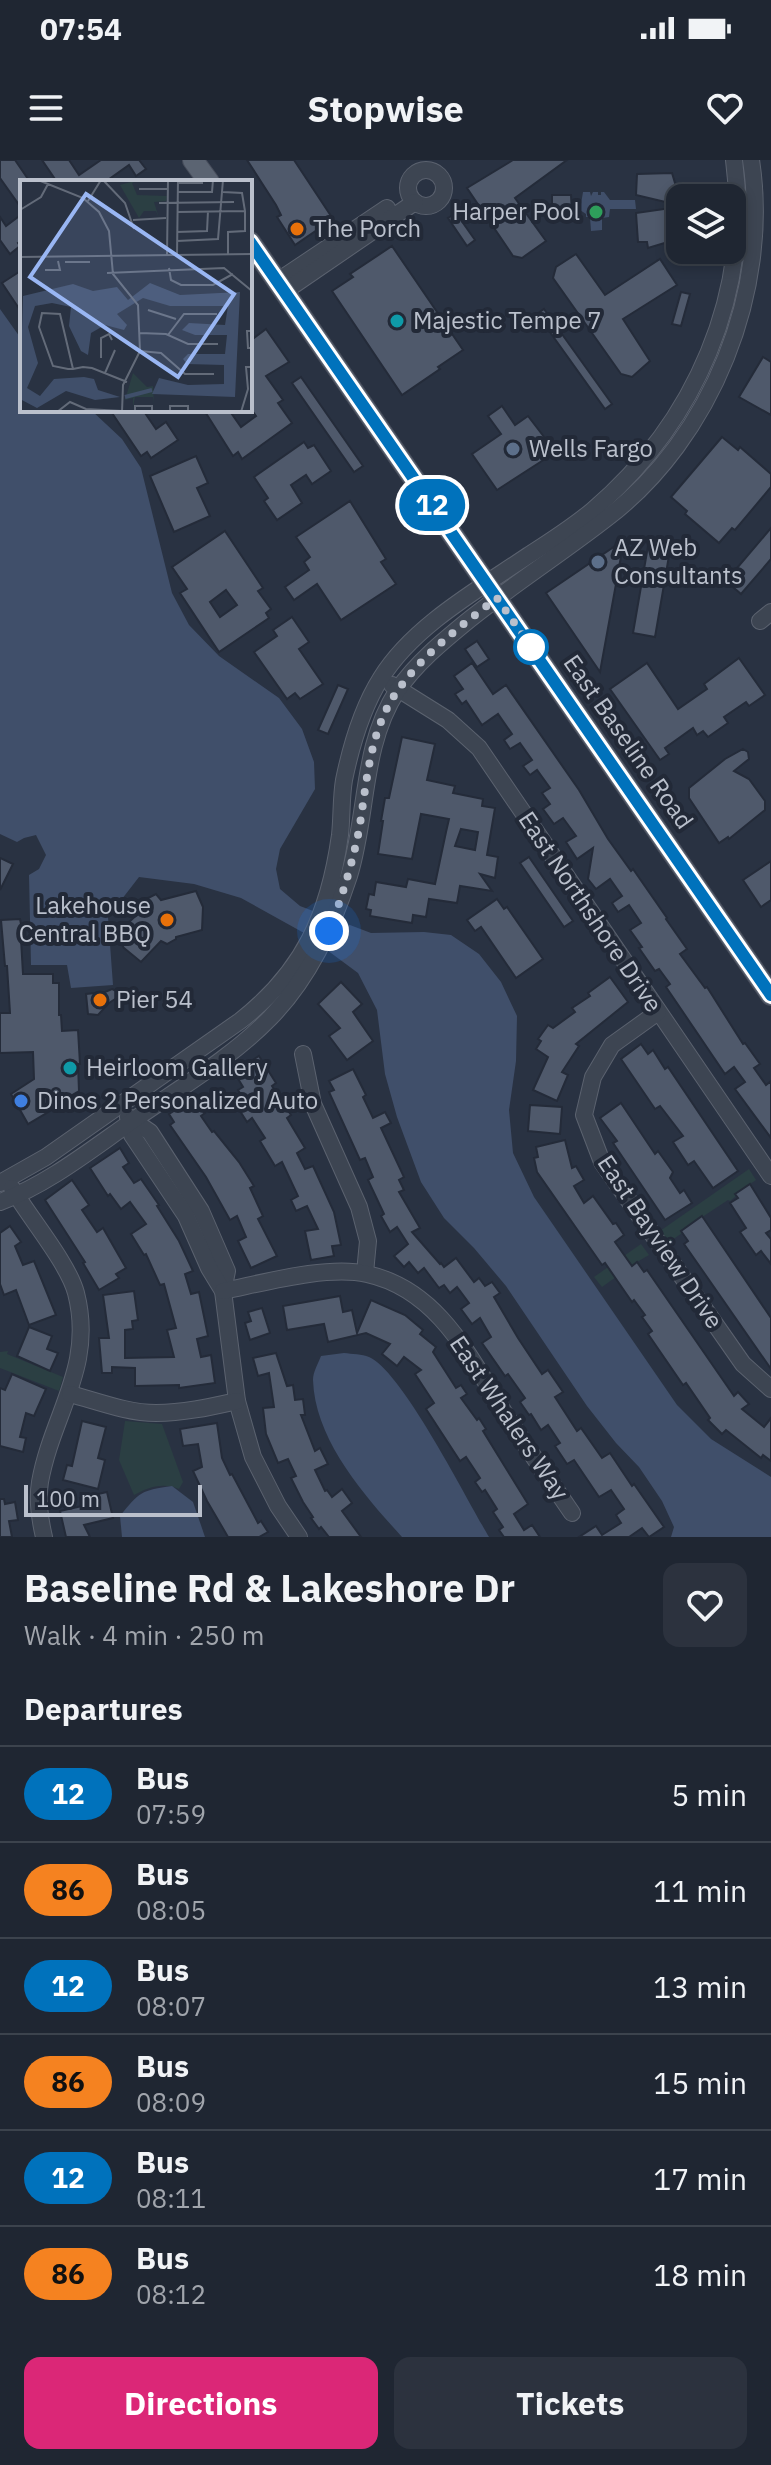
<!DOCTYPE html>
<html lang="en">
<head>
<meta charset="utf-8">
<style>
  body { margin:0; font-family:"IBM Plex Sans",sans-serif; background:#2c323e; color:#f1f3f6; height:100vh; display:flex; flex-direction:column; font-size:30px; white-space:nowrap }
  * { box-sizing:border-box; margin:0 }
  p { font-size:26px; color:#a1a5ac }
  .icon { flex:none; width:44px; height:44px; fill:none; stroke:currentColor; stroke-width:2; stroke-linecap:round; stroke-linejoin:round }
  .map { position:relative; height:1377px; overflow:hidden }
  .details { display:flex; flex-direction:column; background:#1f2632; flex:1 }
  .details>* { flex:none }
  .badge { padding:0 16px; border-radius:26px; font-size:28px; line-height:52px }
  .tools { position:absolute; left:666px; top:24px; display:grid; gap:16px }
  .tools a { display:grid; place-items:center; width:80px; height:80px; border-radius:16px; background:#1f2632; box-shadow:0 4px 12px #0003,0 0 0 2px #3c434d; font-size:40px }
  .scale { position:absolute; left:24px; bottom:20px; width:178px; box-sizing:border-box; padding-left:8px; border:4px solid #bac0cc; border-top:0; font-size:22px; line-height:28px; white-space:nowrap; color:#bac0cc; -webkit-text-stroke:6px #222937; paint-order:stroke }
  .you { position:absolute; width:40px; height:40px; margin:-20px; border:6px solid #fff; border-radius:50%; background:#1a73e8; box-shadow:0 0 0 12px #1a73e833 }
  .map>.badge { position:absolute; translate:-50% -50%; box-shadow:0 0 0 4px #fff }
  h2 { padding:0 24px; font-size:30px; line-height:72px }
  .round { display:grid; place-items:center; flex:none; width:84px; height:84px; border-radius:16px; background:#2c323e }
  .overview { display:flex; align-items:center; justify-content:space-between; height:136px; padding:0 24px }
  h1 { font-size:38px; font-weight:800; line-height:60px }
  .action { display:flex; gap:16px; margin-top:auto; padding:16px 24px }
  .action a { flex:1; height:92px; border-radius:16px; background:#db2777; color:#fff; font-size:32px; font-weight:800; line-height:92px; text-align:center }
  .action a+a { background:#2c323e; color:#f1f3f6 }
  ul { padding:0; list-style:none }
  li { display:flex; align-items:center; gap:24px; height:96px; padding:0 24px; border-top:2px solid #3c434d }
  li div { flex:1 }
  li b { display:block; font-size:30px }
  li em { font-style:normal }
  li .badge { min-width:88px; font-weight:700; text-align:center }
  .status { display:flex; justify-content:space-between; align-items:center; height:56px; padding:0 40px; background:#1f2632; direction:ltr }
  .status svg { height:22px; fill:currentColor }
  header { display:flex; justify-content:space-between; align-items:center; height:104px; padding:0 24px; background:#1f2632; font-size:36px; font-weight:800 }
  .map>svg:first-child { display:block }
  .green { fill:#2b3f43 }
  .water { fill:#404f6a }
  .building { fill:#4f596b; stroke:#242b39; stroke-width:2; fill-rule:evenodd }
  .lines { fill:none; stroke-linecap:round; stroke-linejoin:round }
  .minor-casing { stroke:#5b626f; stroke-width:18 }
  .major-casing { stroke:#474d5b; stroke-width:22 }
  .minor { stroke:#3d4552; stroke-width:16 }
  .major { stroke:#5b6472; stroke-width:20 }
  .line-casing { stroke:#fff; stroke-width:18 }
  .line { stroke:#0072bc; stroke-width:12 }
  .walk { stroke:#bac0cc; stroke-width:8; stroke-dasharray:0 14.4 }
  .leisure-dot { fill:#2e9e5b; stroke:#222937; stroke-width:3 }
  .food-dot { fill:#e8710a; stroke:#222937; stroke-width:3 }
  .culture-dot { fill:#0f9aa8; stroke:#222937; stroke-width:3 }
  .service-dot { fill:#5c6f8a; stroke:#222937; stroke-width:3 }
  .stop-dot { fill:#fff; stroke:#0072bc; stroke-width:4 }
  .shop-dot { fill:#3f7fe0; stroke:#222937; stroke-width:3 }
  .labels { text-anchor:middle; stroke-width:8; stroke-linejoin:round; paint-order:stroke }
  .poi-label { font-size:24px; fill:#bac0cc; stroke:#222937; text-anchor:start }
  .street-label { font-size:24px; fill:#bac0cc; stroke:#222937 }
  .inset-river { fill:none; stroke:#404f6a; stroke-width:4 }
  .inset-road { fill:none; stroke:#636b79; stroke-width:2 }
  .view { fill:#99b6f3; fill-opacity:0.15; stroke:#99b6f3; stroke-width:4 }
  .inset-edge { fill:none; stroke:#bac0cc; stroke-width:4 }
</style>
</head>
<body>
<div class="status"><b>07:54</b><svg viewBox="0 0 49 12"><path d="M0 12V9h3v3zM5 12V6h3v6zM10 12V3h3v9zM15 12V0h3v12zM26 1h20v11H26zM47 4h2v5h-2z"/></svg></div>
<header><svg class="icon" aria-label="menu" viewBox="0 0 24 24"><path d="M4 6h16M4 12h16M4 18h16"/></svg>Stopwise<svg class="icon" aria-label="heart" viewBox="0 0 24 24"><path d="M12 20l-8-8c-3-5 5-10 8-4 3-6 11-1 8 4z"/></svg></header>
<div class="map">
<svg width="771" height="1377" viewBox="0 0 771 1377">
  <rect width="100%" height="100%" fill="#293242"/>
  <g class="green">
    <polygon points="749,1009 756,1020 735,1034 736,1036 730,1041 728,1040 681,1071 682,1073 668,1083 660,1071"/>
    <polygon points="641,1084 649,1095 637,1102 602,1127 594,1117"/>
    <polygon points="8,1191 7,1194 63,1217 59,1231 0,1208 0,1192"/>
    <path d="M125 1261 162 1264 183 1322 179 1329C163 1322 148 1327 134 1335L119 1300Z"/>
  </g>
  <g class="water">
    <polygon points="583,32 590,32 591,36 593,32 598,32 598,35 601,35 601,32 604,32 610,40 635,40 636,49 610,49 609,57 602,58 602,70 591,71 590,57 586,57 586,54 580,50"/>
    <polygon points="0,149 22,180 22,250 91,250 122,279 141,308 172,433 189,465 219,496 279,538 302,569 314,602 315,629 280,689 276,709 280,729 300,746 371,773 424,772 451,775 479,794 501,822 517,856 516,901 509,950 513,993 534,1037 677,1245 711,1279 771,1317 771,1377 671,1377 674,1367 662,1341 639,1307 616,1283 587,1246 506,1126 474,1088 444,1058 421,1022 397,957 385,914 377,850 358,813 304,773 241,738 194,724 139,717 108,757 113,825 71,828 67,805 31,805 29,715 39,709 46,695 36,675 24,678 17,682 0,674"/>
    <path d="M344 1193C352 1194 362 1194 369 1197 402 1211 467 1340 489 1377H402C364 1335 315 1280 313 1220 313 1212 318 1204 321 1196Z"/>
    <path d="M172 1326 193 1342 205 1377H122L120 1356C139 1332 142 1330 172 1326Z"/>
  </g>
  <g class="building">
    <polygon points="0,0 15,0 30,22 22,22 22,49 0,18"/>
    <polygon points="42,0 69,0 79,15 101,0 139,0 146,9 136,16 129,5 105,22 57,22"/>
    <polygon points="247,0 294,0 333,59 295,85 277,57 281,55 276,45"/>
    <polygon points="513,0 567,0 515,38 546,81 522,98 513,96 467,28"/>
    <polygon points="672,13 678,33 678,45 636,35 637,14"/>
    <polygon points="552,35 571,35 572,54 552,54"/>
    <polygon points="678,47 674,73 668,73 668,82 648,88 647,82 638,82 636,53"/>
    <polygon points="456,53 475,80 467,86 448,58"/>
    <polygon points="22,54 22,80 18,83 20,86 10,94 0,80 0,57 6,66"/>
    <polygon points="392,86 463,190 438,207 440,209 402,235 332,131 353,117 350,114"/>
    <polygon points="576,94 605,135 660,99 677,125 623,159 650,201 632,217 621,214 553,118 556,107"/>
    <polygon points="22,110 22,153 2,123"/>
    <polygon points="681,132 690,134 681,166 672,164"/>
    <polygon points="544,149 612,244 605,249 537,154"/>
    <polygon points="266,169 289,202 266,216 283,240 278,243 292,263 242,299 238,292 233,296 204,250 229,250 241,267 256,256 250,248 250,181"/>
    <polygon points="763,197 771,202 771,255 739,237"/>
    <polygon points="301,217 363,306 354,312 292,223"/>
    <polygon points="502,246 515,265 528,256 551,286 541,292 545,299 497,330 472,294 501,274 488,256"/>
    <polygon points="110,250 143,250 156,269 166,262 178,280 151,298 147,292 141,296"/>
    <polygon points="722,277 738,290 740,287 771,314 771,327 735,370 732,368 719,383 685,354 687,351 671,337"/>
    <polygon points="304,282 308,288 314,285 331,311 312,324 306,315 291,325 302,343 277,360 264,341 268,338 254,317"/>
    <polygon points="196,296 208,323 197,328 210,356 174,372 150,316"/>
    <polygon points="350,341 386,399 381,402 396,424 341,460 317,424 294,440 285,427 309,410 304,402 310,397 296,377"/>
    <polygon points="771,368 771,399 741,434 726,421"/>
    <path d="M225 371 263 428 258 431 271 449 266 453 269 458 219 492 180 433 187 429 172 407ZM226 430 237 445 220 457 210 442Z"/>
    <polygon points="624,380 600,512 546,433"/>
    <polygon points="648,386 670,390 655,477 633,473"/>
    <polygon points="292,457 309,482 299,489 323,524 300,539 295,533 287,539 254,492 277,476 273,470"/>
    <polygon points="477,481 489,499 477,507 465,489"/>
    <polygon points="739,498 765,535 749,546 746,542 724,557 728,563 708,577 703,571 697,575 693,568 665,588 669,594 660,600 610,529 647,503 678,549 707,529 704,524"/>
    <polygon points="472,503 493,534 506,525 579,630 608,679 631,711 633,709 667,758 666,759 687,789 680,794 705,828 707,827 743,884 745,883 760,904 754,908 766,925 771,921 771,978 735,929 745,922 734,907 725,914 666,827 670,824 659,809 655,811 639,788 642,787 630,770 641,763 629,745 618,752 612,743 622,736 610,719 596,729 588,719 593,688 577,699 566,682 576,676 563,658 554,664 543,649 550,644 542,633 550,628 537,610 530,615 523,606 532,600 520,583 510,589 504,580 512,574 498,554 482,565 466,541 462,544 455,534 463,529 454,516"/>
    <polygon points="338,525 348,529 328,574 318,570"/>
    <path d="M402 577 435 584 427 620 455 626 453 633 483 639 482 646 495 648 487 695 498 697 495 718 480 714 492 731 460 726 457 743 429 739 426 757 413 755 412 763 370 756 371 750 366 749 369 734 374 735 376 722 406 727 408 719 435 724 446 672 449 659 421 654 412 699 378 694 383 661H381L385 638H389ZM461 669 478 672 475 690 455 686Z"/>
    <polygon points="743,589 748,592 749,599 734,611 749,619 765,641 765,650 729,679 728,677 719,683 689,638 689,628 725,599"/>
    <polygon points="529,697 573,761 564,767 520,703"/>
    <polygon points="0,698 13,704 0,730"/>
    <polygon points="771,701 771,740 761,747 743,720"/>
    <polygon points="196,731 203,747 202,770 176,777 176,779 167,784 161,781 141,802 124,788 115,775 143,749 142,741 156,734 161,740"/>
    <polygon points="497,739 504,749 507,747 543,799 516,818 481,767 475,771 467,760"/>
    <polygon points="20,759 21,764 24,764 25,774 22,774 21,779 23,814 53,814 53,823 59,823 59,855 61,855 62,871 78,870 80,904 78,904 79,931 64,940 65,942 28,964 11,934 34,919 33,892 0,893 0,853 10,853 7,806 5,806 1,760"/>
    <polygon points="610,817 628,842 576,884 579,886 562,912 568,915 557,941 533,930 548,897 536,889 541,881 538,879 548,865 553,868 575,852 572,848 590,836 588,833"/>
    <polygon points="341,822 362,844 353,852 373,881 347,900 329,876 340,868 318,844"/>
    <polygon points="112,829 123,834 109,843 98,855 88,854 86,834 105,832"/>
    <polygon points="641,884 648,894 653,890 665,909 668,907 738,1011 713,1028 694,1001 688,1005 673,982 683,976 660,946 655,949 621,899"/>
    <polygon points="259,896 276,923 272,926 291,955 287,958 305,988 297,993 305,1009 313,1006 334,1052 341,1085 332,1086 334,1096 311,1100 305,1071 318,1069 307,1046 296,1051 291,1040 298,1036 282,1002 275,1006 260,981 265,978 252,958 247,962 240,951 248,946 238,930 243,927 237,917 243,914 240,908"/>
    <polygon points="353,909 366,935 363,937 373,958 385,952 391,963 381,968 404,1017 399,1020 404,1030 399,1032 420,1068 412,1072 440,1104 441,1103 444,1107 456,1098 474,1122 479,1118 485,1126 492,1122 500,1133 494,1137 518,1178 542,1214 548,1210 563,1232 555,1237 577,1271 581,1268 602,1298 610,1293 632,1326 634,1324 664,1367 649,1377 642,1368 629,1377 579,1377 596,1366 602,1375 621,1363 616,1355 624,1349 611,1330 599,1337 574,1300 567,1304 555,1286 560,1283 548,1265 541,1270 531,1254 529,1255 520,1242 525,1238 508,1214 505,1216 482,1183 491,1177 480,1158 472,1164 461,1149 469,1143 457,1127 450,1133 444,1125 439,1128 424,1108 418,1113 409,1102 404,1107 394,1096 408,1084 397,1067 390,1072 381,1056 384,1054 368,1020 373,1017 365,998 360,1000 329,932 334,930 329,921"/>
    <polygon points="195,938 205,953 201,956 212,972 214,971 239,1002 254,1026 250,1028 263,1056 258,1059 277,1096 251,1108 238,1081 246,1077 237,1056 230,1060 206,1017 170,965 174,962 169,954"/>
    <polygon points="621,943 655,994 658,991 673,1012 670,1018 680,1033 684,1030 692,1043 665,1060 613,983 617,981 600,958"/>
    <polygon points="530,945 562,947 560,974 528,971"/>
    <polygon points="565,980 572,1008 576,1006 584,1020 574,1026 584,1043 593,1036 613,1064 616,1063 624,1075 615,1082 632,1106 637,1102 644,1112 647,1110 734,1236 738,1232 749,1244 742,1249 764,1267 771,1258 771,1301 763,1295 761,1298 726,1270 722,1274 708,1260 710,1258 686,1223 683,1225 648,1174 652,1171 642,1157 645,1155 634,1140 632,1142 605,1103 602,1105 537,1012 534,998 538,997 536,987"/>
    <polygon points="120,988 129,1003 123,1007 134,1023 141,1019 159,1045 157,1046 179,1081 193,1111 185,1114 191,1134 199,1132 208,1176 197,1179 201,1197 211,1195 215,1223 179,1228 179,1225 135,1226 135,1208 112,1207 112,1213 102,1213 99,1178 109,1178 103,1135 134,1131 138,1160 132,1161 133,1169 125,1170 125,1198 174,1197 167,1170 176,1168 164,1124 160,1125 146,1094 144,1095 131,1074 146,1064 130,1042 121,1049 110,1034 108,1036 90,1008"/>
    <polygon points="72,1020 89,1045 82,1050 97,1072 103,1068 126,1108 116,1114 119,1118 99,1130 83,1103 85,1102 45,1040"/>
    <polygon points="750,1024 771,1058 771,1070 766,1073 771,1079 771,1104 761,1091 756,1095 740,1072 746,1068 730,1043 738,1038 735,1034"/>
    <polygon points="702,1056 771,1158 771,1209 684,1084 688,1081 681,1071"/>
    <polygon points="10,1066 21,1082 15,1086 23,1105 34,1101 56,1155 29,1165 16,1130 4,1135 0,1124 0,1073"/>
    <polygon points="340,1136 343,1152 352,1150 357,1173 371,1140 405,1155 423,1170 420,1174 436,1187 433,1192 456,1228 461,1225 467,1234 461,1238 477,1260 479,1258 486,1269 483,1271 528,1344 514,1354 524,1370 532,1365 540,1377 504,1377 499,1370 503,1367 493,1352 497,1349 485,1330 482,1332 475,1322 480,1318 466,1297 460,1301 426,1249 434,1243 415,1214 421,1210 404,1197 397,1206 382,1194 390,1184 366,1173 328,1182 324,1164 287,1170 283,1146"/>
    <polygon points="262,1148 270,1173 250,1180 245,1163 251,1161 248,1152"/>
    <polygon points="29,1167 52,1176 47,1189 58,1193 50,1211 17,1196"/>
    <polygon points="276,1193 287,1226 293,1225 295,1240 303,1239 305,1255 301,1255 315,1291 320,1288 328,1304 315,1310 325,1331 327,1330 332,1337 342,1329 352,1343 342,1351 361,1377 329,1377 321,1367 319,1369 311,1358 313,1357 303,1342 291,1318 296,1316 288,1299 278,1303 266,1274 263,1248 274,1247 269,1213 258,1216 253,1198"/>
    <polygon points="12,1214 46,1229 34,1256 26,1253 20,1277 26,1278 23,1292 0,1286 0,1228 5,1230"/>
    <polygon points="82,1261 106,1267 98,1298 105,1300 98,1329 63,1320 67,1305 72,1306"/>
    <polygon points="217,1263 222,1298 230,1315 232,1314 258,1363 261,1361 268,1372 259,1377 228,1377 207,1341 193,1311 202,1307 198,1284 183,1286 180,1269"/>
    <polygon points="107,1332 113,1358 84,1365 90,1377 66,1377 60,1351 82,1346 80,1338"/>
    <polygon points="0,1339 4,1339 5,1344 15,1342 18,1360 9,1361 12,1377 0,1377"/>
  </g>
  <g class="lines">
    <g class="minor-casing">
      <g id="minor">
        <circle cx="426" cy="28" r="18"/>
        <polyline points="278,121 387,48"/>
        <polyline points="285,131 415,42"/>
        <polyline points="760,461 771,452"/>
        <polyline points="392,525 448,560 479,588 771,1016"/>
        <polyline points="658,852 612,885 593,917 584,955 602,1002 743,1204 771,1229"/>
        <polyline points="303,894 313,944 359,1047 368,1081 365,1113"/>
        <polyline points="128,957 150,972 201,1051 227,1111 223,1131"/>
        <polyline points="132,961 132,975 186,1056 209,1108 223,1131 237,1241 253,1297 278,1346 299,1377"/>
        <path d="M0 1023 46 997 240 861C304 811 329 754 340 675 342 657 341 638 344 620 351 586 362 548 381 518 413 466 479 429 529 395 551 381 573 367 593 350 695 263 752 134 734 0"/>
        <path d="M12 1028C29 1057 68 1103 76 1133 95 1207 52 1254 40 1322 37 1340 40 1360 44 1377"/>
        <path d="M0 1042C46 1025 88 992 128 964 176 930 229 900 270 858 309 818 332 768 349 716 368 655 361 587 397 531 416 503 443 481 470 459 514 424 562 393 607 358 712 278 771 130 751 0"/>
        <path d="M223 1131C263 1123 327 1105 367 1114 440 1130 471 1200 507 1257 528 1289 550 1321 572 1353"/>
        <path d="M70 1234C97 1241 127 1253 156 1253 184 1253 210 1247 237 1241"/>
      </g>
    </g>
    <g class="major-casing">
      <g id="major">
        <polyline points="193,0 209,22"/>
        <polyline points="250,82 771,835"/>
      </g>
    </g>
    <use href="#minor" class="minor"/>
    <use href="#major" class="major"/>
  </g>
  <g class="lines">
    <g class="line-casing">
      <polyline id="line" points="250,82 771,835"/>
    </g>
    <use href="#line" class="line"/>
    <path class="walk" d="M329 771C342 737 352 705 359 670 367 623 369 570 398 530 425 492 461 466 497 438L531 487"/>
  </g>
  <circle class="leisure-dot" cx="596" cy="52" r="8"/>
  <g class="food-dot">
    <circle cx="297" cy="69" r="8"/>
    <circle cx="167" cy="760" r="8"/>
    <circle cx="100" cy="840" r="8"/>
  </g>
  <g class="culture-dot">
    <circle cx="397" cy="161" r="8"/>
    <circle cx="70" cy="908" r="8"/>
  </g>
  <g class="service-dot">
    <circle cx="513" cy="289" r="8"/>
    <circle cx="598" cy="402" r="8"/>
  </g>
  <circle class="stop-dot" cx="531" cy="487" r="16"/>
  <circle class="shop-dot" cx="21" cy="941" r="8"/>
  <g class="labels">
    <g class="poi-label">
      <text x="580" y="60" text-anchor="end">Harper Pool</text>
      <text x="313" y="77">The Porch</text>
      <text x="413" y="169">Majestic Tempe 7</text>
      <text x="529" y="297">Wells Fargo</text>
      <text x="614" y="396">AZ Web<tspan x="614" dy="28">Consultants</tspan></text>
      <text x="151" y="754" text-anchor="end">Lakehouse<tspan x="151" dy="28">Central BBQ</tspan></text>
      <text x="116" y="848">Pier 54</text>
      <text x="86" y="916">Heirloom Gallery</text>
      <text x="37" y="949">Dinos 2 Personalized Auto</text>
    </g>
    <g class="street-label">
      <text transform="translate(628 582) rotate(55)" y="8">East Baseline Road</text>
      <text transform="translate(590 752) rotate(56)" y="8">East Northshore Drive</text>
      <text transform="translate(660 1082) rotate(56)" y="8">East Bayview Drive</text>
      <text transform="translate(509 1258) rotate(56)" y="8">East Whalers Way</text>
    </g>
  </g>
  <g transform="translate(20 20)">
    <rect width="232" height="232" fill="#293242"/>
    <path d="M118 0 112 3 117 15 147 16 146 21 134 22 139 38 136 31H124L119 38 100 5ZM113 193 127 207 133 206 134 225 133 217H115L113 227V218L105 220Z" fill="#2b3f43"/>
    <path d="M130 103 160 115 220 112 215 217 132 214 139 198 168 205 204 204V185L167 184 163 179 168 174H205L207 155H175L162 150 169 143 205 145 208 126H150L123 118 97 134 107 145 104 150 85 145 71 153 68 175 61 171 49 146 51 127 32 123 15 126 8 147 18 183 7 208 20 216 34 199 64 197 74 199 78 210 100 217 75 220 46 211 17 228 0 219 3 116 53 104 73 111 97 107 108 120Z" fill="#404f6a"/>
    <path class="inset-river" d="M105 217 132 210"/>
    <path class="inset-road" d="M18 0 63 18 79 32 89 51 93 94 118 125 120 171 103 205 102 232M83 0 105 23 114 49M158 3H183M119 9H147M158 12H192L193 0M203 12 222 13 225 31V51L208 52V74M68 21 81 0M139 23 214 22M0 30 21 17 28 4M158 32 225 31M113 40 146 38M157 52 187 51 188 31M157 61 198 59 203 0M147 75 148 0M157 75 158 0M0 77 232 74M45 82H70M149 88 151 100 161 105H193L213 94M25 90H40L38 81M87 93 204 88 232 111M128 130 156 139M232 151H227L228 168H232M120 153 146 154 168 164H198M148 155 164 134H197M120 171 141 173 165 194H194M81 178V158L89 154 92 160M53 189 40 134 22 133 19 147 33 186 48 189H53L63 187 72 188 107 202M85 193 95 170M37 232 50 222 66 229 102 231M115 232V226H132V232M150 232V226H168V232M221 232 228 209 226 187H232"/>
    <path class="view" d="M66 14 214 114 158 197 10 97Z"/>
    <rect width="232" height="232" class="inset-edge"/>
  </g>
</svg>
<div class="tools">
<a><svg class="icon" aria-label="layers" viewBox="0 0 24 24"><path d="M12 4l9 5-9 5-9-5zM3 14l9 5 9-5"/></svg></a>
</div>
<div class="scale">100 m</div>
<div class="you" style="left:329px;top:771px"></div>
<b class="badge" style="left:432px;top:345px;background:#0072bc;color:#fff">12</b>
</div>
<section class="details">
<div class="overview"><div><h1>Baseline Rd &amp; Lakeshore Dr</h1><p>Walk · 4 min · 250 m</p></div><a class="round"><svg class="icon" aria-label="heart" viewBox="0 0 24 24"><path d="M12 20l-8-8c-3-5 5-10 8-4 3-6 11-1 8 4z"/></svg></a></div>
<h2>Departures</h2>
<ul>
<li><span class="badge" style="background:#0072bc;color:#fff">12</span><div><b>Bus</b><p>07:59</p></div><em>5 min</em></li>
<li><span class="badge" style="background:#f58220;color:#111">86</span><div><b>Bus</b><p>08:05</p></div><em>11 min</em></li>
<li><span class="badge" style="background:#0072bc;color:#fff">12</span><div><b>Bus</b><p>08:07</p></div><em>13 min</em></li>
<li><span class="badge" style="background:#f58220;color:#111">86</span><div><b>Bus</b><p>08:09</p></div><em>15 min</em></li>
<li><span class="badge" style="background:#0072bc;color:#fff">12</span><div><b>Bus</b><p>08:11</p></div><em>17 min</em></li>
<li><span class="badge" style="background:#f58220;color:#111">86</span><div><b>Bus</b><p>08:12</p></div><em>18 min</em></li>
</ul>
<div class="action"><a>Directions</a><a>Tickets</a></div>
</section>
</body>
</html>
